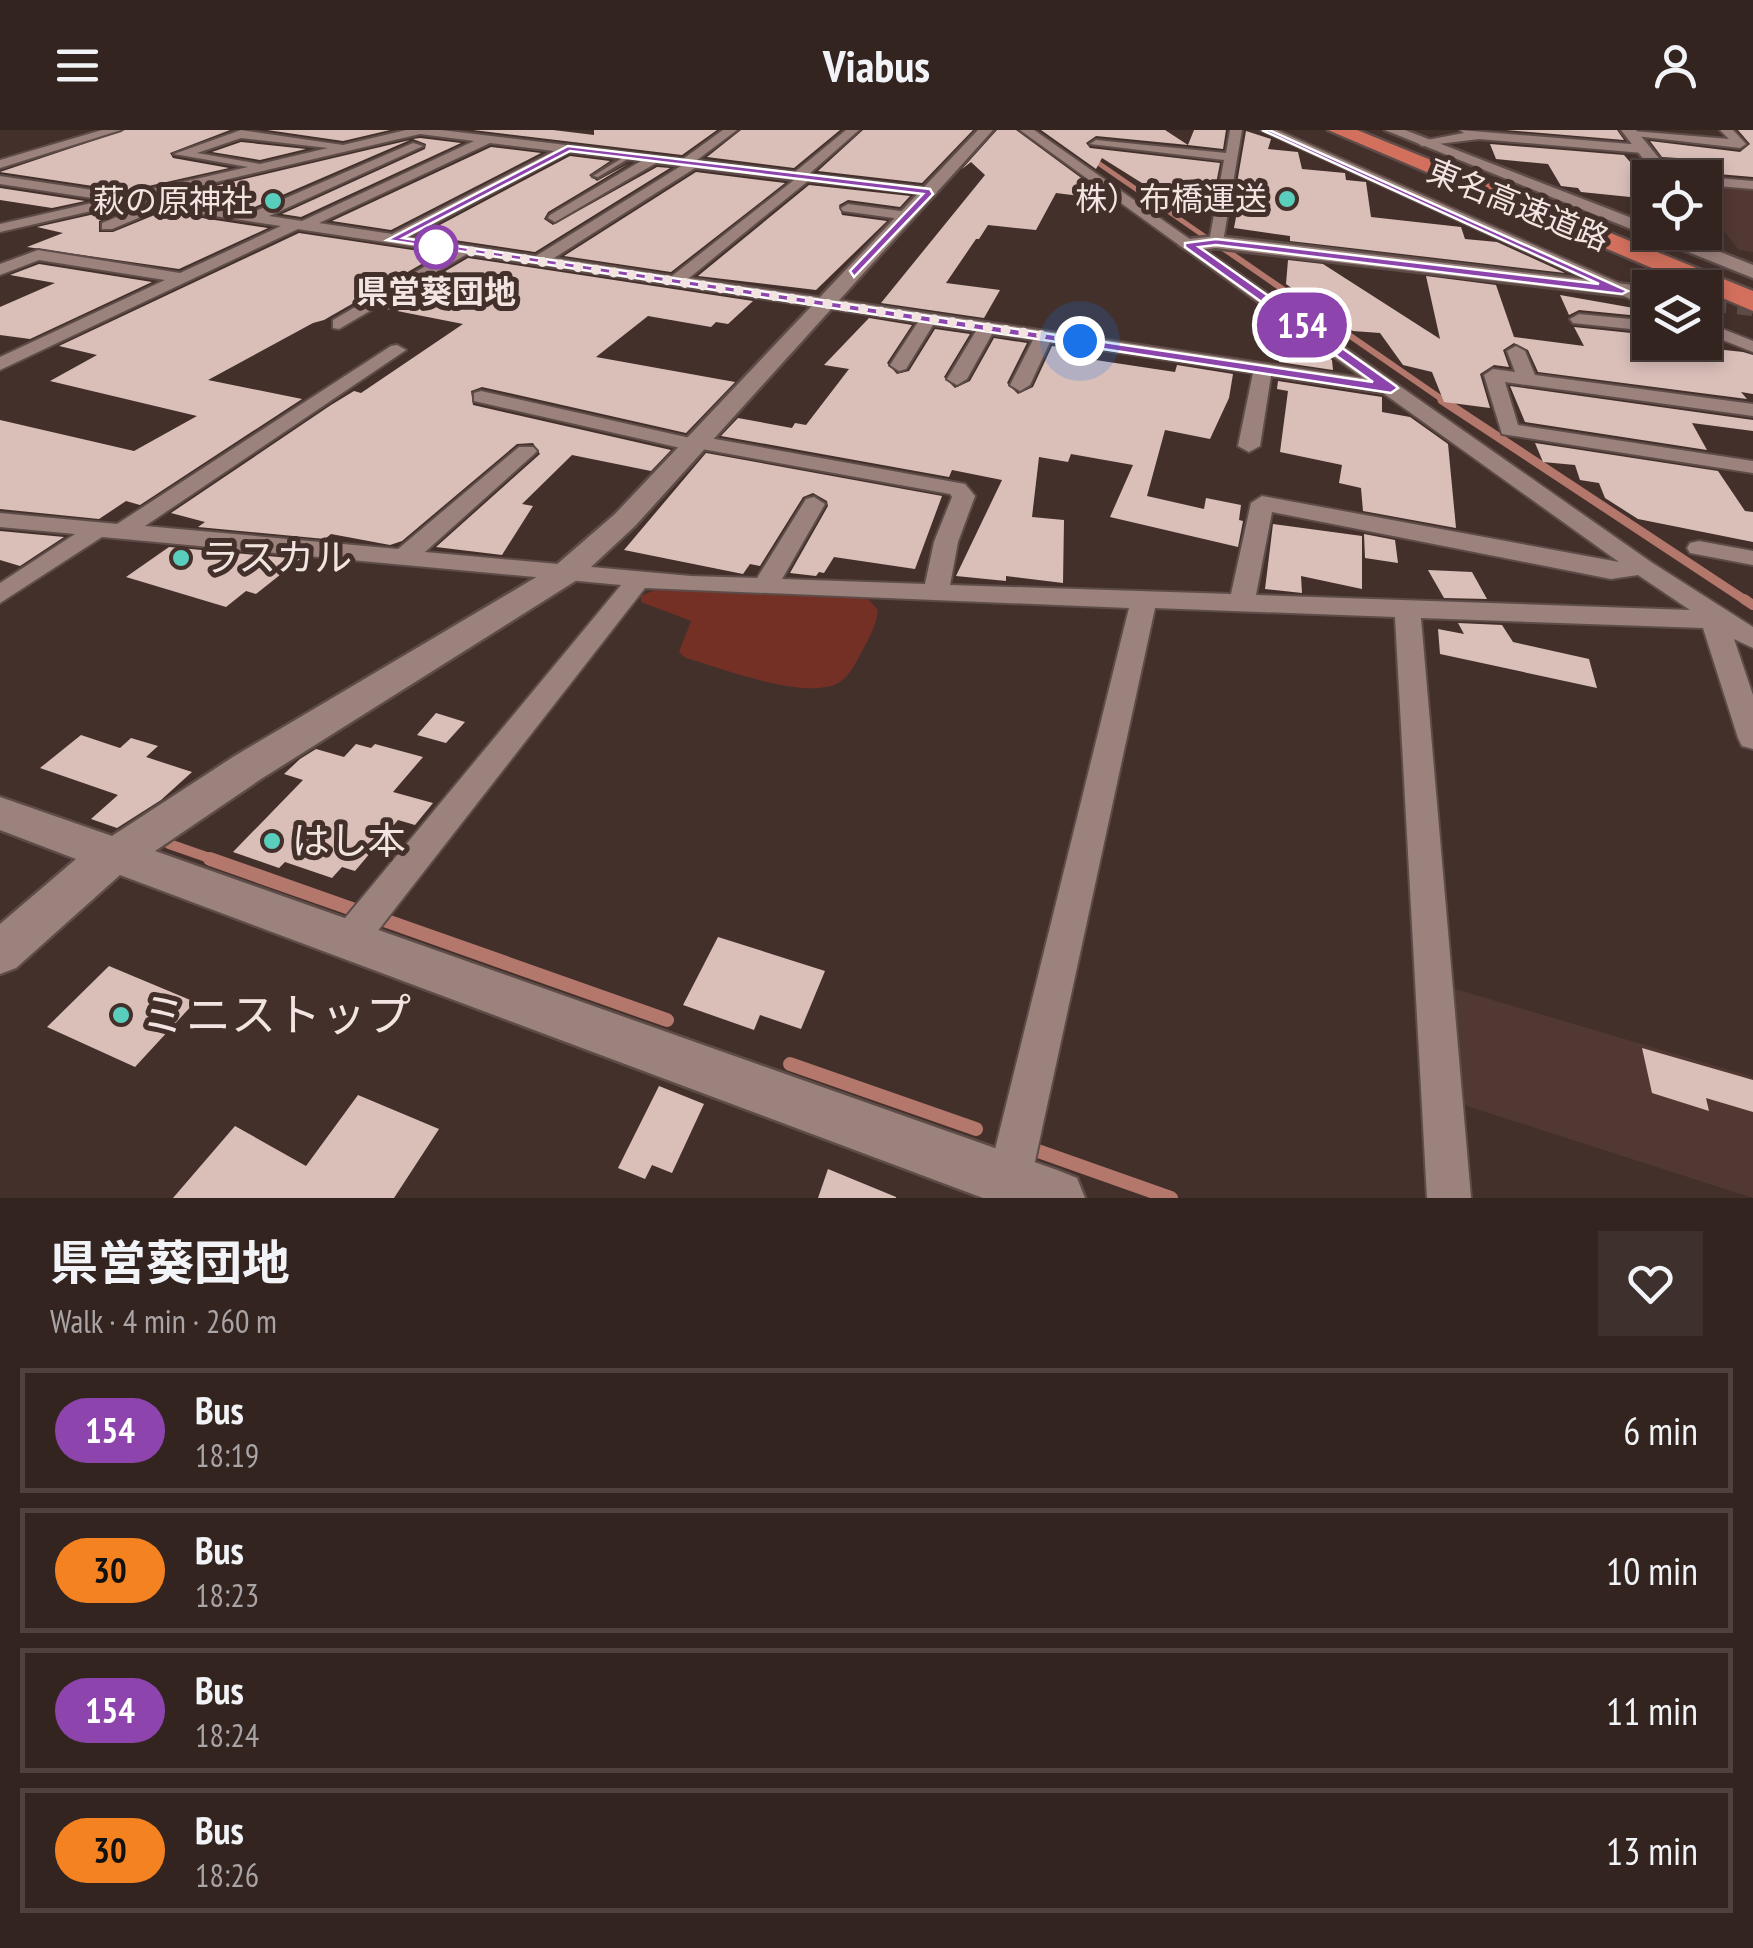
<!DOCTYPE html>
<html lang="en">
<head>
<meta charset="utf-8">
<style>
  body { margin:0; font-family:"PT Sans Narrow","Noto Sans JP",sans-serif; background:#3e302d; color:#f1f3f6; height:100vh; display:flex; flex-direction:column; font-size:38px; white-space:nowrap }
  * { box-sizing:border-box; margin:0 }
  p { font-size:32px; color:#a9a4a5 }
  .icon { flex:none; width:55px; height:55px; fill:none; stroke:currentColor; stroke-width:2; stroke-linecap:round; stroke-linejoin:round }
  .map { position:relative; height:1068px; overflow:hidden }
  .panel { display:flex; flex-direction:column; background:#332420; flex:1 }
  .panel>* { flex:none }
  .badge { padding:0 20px; border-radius:32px; font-size:35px; line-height:65px }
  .tools { position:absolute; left:1632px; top:30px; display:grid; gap:20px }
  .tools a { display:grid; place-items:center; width:90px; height:90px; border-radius:0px; background:#332420; box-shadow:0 5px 15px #0003,0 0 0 2px #4e413e; font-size:50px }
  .you { position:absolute; width:50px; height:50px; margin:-25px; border:8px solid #fff; border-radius:50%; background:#1a73e8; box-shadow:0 0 0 15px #1a73e833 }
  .map>.badge { position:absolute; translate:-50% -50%; box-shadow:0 0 0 5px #fff }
  .round { display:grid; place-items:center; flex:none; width:105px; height:105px; border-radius:0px; background:#3e302d }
  .head { display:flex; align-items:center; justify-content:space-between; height:170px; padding:0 50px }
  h1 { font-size:48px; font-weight:700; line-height:75px }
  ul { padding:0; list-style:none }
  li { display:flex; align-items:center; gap:30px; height:125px; margin:0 20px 15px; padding:0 30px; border:5px solid #4e413e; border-radius:0px }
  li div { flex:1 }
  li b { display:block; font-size:38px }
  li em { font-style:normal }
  li .badge { min-width:110px; font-weight:700; text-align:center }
  header { display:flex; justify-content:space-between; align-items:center; height:130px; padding:0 50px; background:#332420; font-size:45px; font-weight:700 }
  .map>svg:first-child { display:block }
  .built { fill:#523832 }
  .green { fill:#743024 }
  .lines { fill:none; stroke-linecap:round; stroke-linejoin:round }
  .stream-far4 { stroke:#b4776b; stroke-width:5 }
  .stream-far3 { stroke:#b4776b; stroke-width:6 }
  .stream-far2 { stroke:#b4776b; stroke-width:9 }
  .stream-far1 { stroke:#b4776b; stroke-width:10 }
  .stream { stroke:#b4776b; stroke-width:14 }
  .building { fill:#dabfb9 }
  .tertiary-tunnel { stroke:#5e4b46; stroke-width:22; stroke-dasharray:22 11; stroke-linecap:butt }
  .service-casing { stroke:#5e4c49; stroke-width:5 }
  .minor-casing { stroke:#5e4c49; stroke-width:4 }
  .tertiary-casing { stroke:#5e4c49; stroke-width:5 }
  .motorway-casing { stroke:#5e4c49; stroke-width:5 }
  .service { fill:#9b827d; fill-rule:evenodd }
  .minor { fill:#9b827d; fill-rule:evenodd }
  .tertiary { fill:#9b827d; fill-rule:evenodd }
  .motorway { fill:#d2705d; fill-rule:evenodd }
  .line { fill:#8e44ad; stroke:#fff; stroke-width:2.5 }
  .walk { stroke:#f1e4e1; stroke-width:10; stroke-dasharray:0 18 }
  .poi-dot { fill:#5acebc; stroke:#44302b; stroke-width:4 }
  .stop-dot { fill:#fff; stroke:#8e44ad; stroke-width:5 }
  .labels { text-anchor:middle; stroke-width:10; stroke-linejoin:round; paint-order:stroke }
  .far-poi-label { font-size:32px; fill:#f1e4e1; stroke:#44302b; text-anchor:end }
  .far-street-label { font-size:32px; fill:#f1e4e1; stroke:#44302b }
  .far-stop-label { font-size:32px; font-weight:bold; fill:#f1e4e1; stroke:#44302b }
  .poi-label { font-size:38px; fill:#f1e4e1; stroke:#44302b; text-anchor:start }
  .near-poi-label { font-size:45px; fill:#f1e4e1; stroke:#44302b; text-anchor:start }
</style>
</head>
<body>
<header><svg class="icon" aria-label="menu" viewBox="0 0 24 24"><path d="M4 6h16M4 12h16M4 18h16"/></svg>Viabus<svg class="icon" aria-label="person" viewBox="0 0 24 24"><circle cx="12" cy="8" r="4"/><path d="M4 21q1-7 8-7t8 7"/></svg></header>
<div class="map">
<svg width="1753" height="1068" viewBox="0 0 1753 1068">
  <rect width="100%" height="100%" fill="#44302b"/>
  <g class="built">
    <polygon points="1705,54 1753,59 1753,122 1739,120 1705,77"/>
    <polygon points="1452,858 1753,947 1753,1068 1461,974"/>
  </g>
  <path class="green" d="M657 459 853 466 869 470 878 480C876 497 869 508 861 523 855 534 849 547 838 553 805 571 722 538 686 528L679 522 691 491 641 472V466Z"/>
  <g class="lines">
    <polyline class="stream-far4" points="1088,26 1223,119"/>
    <polyline class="stream-far3" points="1220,116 1446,272"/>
    <polyline class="stream-far2" points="1442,270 1748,472"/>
    <g class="stream-far1">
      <polyline points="1744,469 1753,475"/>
      <polyline points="169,714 218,731"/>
    </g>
    <g class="stream">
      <polyline points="210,729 355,780"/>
      <polyline points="384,790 667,890"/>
      <polyline points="790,934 976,999"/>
      <polyline points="1038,1021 1171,1068"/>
    </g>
  </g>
  <g class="building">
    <polygon points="125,0 230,0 170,23 173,28 229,38 126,61 0,42"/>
    <polygon points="267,0 390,0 343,11"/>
    <polygon points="473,0 553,0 594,5 594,0 717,0 682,25"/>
    <polygon points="741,0 840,0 794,38 707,27"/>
    <polygon points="863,0 973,0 922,53 818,41"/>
    <polygon points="997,0 1016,0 1088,53 1080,66 1056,63 1036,100 988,95 979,109 976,109 946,153 1000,160 984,188 881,173 985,45 971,32 962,39"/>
    <polygon points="1041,0 1165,0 1188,15 1096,6 1086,13 1090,18 1220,33 1211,80 1167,75 1169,70 1102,28 1096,39"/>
    <polygon points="1194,0 1226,0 1223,19 1188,15"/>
    <polygon points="1506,0 1617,0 1624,10"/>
    <polygon points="1738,0 1753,0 1753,47 1706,43 1693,29 1662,27 1650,11 1740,22 1750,14"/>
    <polygon points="1246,1 1271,9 1268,19 1298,22 1302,39 1345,43 1346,50 1366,52 1371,87 1461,97 1465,109 1497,112 1565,143 1290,111 1290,106 1234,98 1237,82 1232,82"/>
    <polygon points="420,8 461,13 301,87 282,84 425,19 426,14 413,9"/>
    <polygon points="410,10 250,79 168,67"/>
    <polygon points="241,12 306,19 260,30 212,22"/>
    <polygon points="1490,14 1624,25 1650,55 1639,55 1650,69 1581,62 1578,58 1561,56 1548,34 1496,29"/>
    <polygon points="491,17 541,23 391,100 332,91"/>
    <polygon points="570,26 610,31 589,45 597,51 630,33 548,82 544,89 553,95 657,37 670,38 535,122 421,105"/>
    <polygon points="696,42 785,53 671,142 564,126"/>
    <polygon points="809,55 910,66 900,77 848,70 839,75 842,85 887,91 816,160 698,146"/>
    <polygon points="0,58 85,71 52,78 0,70"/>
    <polygon points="126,77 130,78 99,91 99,102 113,102 162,82 268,98 179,139 27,117 63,103 37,97"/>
    <polygon points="299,103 439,124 324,190 313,193 208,250 302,269 140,375 126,371 99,389 0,379 0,290 134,321 197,286 50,251 97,225 59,216"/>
    <polygon points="468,128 753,171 728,194 716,192 711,197 648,186 596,227 735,252 686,303 482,257 471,261 473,275 671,320 651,341 572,325 522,374 533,376 502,425 436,417 540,324 533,313 517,314 402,411 390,415 331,404 325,409 198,397 205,392 171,383 331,275 354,261 361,263 463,194 382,178"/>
    <polygon points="1288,130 1323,134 1440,209 1426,146 1496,155 1514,207 1584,216 1574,197 1650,205 1650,212 1743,222 1753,225 1753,264 1741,262 1747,269 1538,242 1528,220 1514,213 1503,220 1509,237 1494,235 1480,244 1490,278 1444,272 1432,242 1403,235 1380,203 1353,201 1286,154"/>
    <polygon points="39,134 152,152 30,209 0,205 0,177 55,153 10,145"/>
    <polygon points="1560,165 1645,180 1650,182 1650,187 1579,180 1569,185"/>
    <polygon points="869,188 912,195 887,233 897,244 909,241 935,199 970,204 944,247 955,258 970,251 994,208 1027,213 1007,253 1018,264 1033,257 1052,216 1072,219 1069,226 1175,242 1177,235 1233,244 1229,268 1210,309 1165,300 1147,366 1204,379 1206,368 1241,375 1239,390 1243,391 1238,417 1110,387 1133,335 1071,324 1068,332 1039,327 1032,387 1064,390 1063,453 1006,446 1006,451 956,446 1002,350 952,340 949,347 721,306 738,288 792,298 795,293 806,295 849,239 824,235"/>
    <polygon points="1282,204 1298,206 1332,230 1333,240 1279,232"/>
    <polygon points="1278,251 1382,267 1382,282 1410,287 1448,314 1456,398 1363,381 1361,358 1339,353 1342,335 1280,322 1288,261 1277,259"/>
    <polygon points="1510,256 1753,290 1753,301 1692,293 1707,320 1525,292"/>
    <polygon points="1535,313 1718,341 1745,381 1753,382 1753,412 1638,389 1605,368 1599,353 1580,350 1575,335 1543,332"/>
    <polygon points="706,323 942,366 915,439 834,427 824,443 819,442 816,446 790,443 828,376 827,371 813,363 803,367 760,436 750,434 743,444 624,420"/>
    <polygon points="1273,394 1362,406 1362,459 1301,446 1302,463 1265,459"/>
    <polygon points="0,401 64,407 20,436 0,430"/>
    <polygon points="1364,404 1395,410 1398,433 1365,428"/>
    <polygon points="169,417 300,429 256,464 246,461 226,477 126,447"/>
    <polygon points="1428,440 1472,442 1487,469 1444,468"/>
    <polygon points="1458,493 1502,495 1513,512 1589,529 1597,558 1440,524 1438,499 1464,504"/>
    <polygon points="436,583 465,592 446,613 417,605"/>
    <polygon points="81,605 120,618 131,608 158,616 146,627 192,642 161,670 117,698 91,689 118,665 40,638"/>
    <polygon points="356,614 371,618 375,614 423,627 393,662 433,673 415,695 398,690 355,741 342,737 332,748 285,732 279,738 233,722 303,650 284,644 300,629 316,619 344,627"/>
    <polygon points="718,807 825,841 801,899 760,885 754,900 683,875"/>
    <polygon points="109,836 195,872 135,937 47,897"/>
    <polygon points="1642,918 1753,950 1753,982 1706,968 1709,981 1652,963"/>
    <polygon points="659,956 704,974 672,1043 652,1035 645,1049 618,1038"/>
    <polygon points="358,965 439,999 394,1068 173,1068 235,996 306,1036"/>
    <polygon points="828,1039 896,1067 896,1068 818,1068"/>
  </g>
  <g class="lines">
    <polyline class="tertiary-tunnel" points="1705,170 1753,175"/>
    <g class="service-casing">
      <polygon id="service" points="629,24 631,27 598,47 593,46"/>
    </g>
    <g class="minor-casing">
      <g id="minor">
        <polygon points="102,0 121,0 0,38 0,30"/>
        <path d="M241 0 343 15 406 0H441L683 29 723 0H737L697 30 795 42 846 0H859L809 44 930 58 937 62 935 65 808 51 689 148 1363 248 1020 0H1034L1651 432 1753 497V518L1734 509 1753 565V619L1742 616 1738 608 1703 498 1421 488 1471 1068H1427L1395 487 1155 478 1027 1068H983L1129 478 645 458 362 821 349 826 336 821 331 810 336 799 621 455 102 407 0 473V453L75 404 0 397V383L117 394 391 216 397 215 406 220 145 396 398 419 519 317H533L537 321 533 325 425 422 691 446 757 448 806 369 814 367 825 374 782 449 925 454 934 412 952 367 950 364 702 319 694 321 474 271V263L481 261 690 308 698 306 965 354 975 366 958 412 950 455 1231 464 1251 373 1262 366 1619 432 1383 263 1271 246 1260 316 1249 322 1238 316 1253 243 1050 212 1030 255 1020 261 1010 255 1033 210 992 204 967 249 957 255 947 249 976 201 933 195 906 239 899 241 890 235 918 192 467 124 339 199 333 198V190L450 122 304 100 298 99 0 240V227L165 150 39 130 0 145V134L38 120 180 143 281 96 162 78 112 99H102V93L144 76 126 73 0 102V94L105 70 0 54V46L126 65 248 37 174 24ZM420 4 474 11 302 91 269 86 423 16 413 13 251 83 148 68ZM241 8 328 18 260 34 197 23ZM490 13 554 21 392 104 319 93ZM569 22 641 31 550 85 548 88 555 92 656 33 681 36 536 126 409 107ZM695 38 794 50 672 146 554 128ZM1272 382 1611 449 1638 445 1690 480 1256 465Z"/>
        <polygon points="1230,0 1242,0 1223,112 1216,116 1209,112 1224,30 1090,14 1096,10 1226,23"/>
        <polygon points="1261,0 1277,0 1650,167 1650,178"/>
        <polygon points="1460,0 1643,15 1649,19 1643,23 1479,9 1422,16 1416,12 1464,3"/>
        <polygon points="1720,0 1733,0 1746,14 1740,18 1627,5 1633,1 1729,9"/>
        <polygon points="1705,47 1753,51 1753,59 1705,55"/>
        <polygon points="848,74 908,82 915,86 908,90 843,81 841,78"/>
        <polygon points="1579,184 1650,191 1650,201 1573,193 1570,189"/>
        <polygon points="1705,192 1753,211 1753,222 1705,203"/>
        <polygon points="1516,216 1525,221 1535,245 1753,274 1753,286 1505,252 1518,295 1753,331 1753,343 1502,304 1484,245 1493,239 1515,242 1507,221"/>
        <polygon points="1699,411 1753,421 1753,435 1690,423 1687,418 1690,413"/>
      </g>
    </g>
    <g class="tertiary-casing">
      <g id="tertiary">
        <polygon points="978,0 993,0 635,396 577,450 261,649 155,721 1057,1040 1077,1048 1085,1068 983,1068 120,745 16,838 0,844 0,794 76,729 0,700 0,667 112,706 233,627 555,436 615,384"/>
        <polygon points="1385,0 1405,0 1650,95 1650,102 1670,102 1753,135 1753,148"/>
        <polygon points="1621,0 1636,0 1675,48 1658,48"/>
        <polygon points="1216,106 1650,157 1653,158 1650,158 1650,169 1216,118 1189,121 1179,115 1189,109"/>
      </g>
    </g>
    <g class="motorway-casing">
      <polygon id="motorway" points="1328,0 1357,0 1753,161 1753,181"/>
    </g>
    <use href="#service" class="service"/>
    <use href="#minor" class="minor"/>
    <use href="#tertiary" class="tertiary"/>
    <use href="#motorway" class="motorway"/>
  </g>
  <polygon class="line" points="1262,0 1269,0 1628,161 1622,164 1216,115 1199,117 1396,256 1398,258 1391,263 387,110 568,16 930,59 933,64 854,147 850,141 923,64 570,21 403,108 1373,252 1185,117 1185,113 1216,109 1599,154"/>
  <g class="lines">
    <polyline class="walk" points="436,117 427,115 1080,211"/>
  </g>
  <g class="poi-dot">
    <circle cx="1287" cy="69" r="10"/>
    <circle cx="273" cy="71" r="10"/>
    <circle cx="181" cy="428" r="10"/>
    <circle cx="272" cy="711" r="10"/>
    <circle cx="121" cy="885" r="10"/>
  </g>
  <circle class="stop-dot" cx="436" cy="117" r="20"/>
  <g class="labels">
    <g class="far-poi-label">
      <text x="1267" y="80">株）布橋運送</text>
      <text x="253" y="82">萩の原神社</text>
    </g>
    <g class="far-street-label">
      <text transform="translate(1518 75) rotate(22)" y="11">東名高速道路</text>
    </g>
    <g class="far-stop-label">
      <text x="436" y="173">県営葵団地</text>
    </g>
    <g class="poi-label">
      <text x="201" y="441">ラスカル</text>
      <text x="292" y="724">はし本</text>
    </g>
    <g class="near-poi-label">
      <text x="141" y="901">ミニストップ</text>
    </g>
  </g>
</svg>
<div class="tools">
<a><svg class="icon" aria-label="locate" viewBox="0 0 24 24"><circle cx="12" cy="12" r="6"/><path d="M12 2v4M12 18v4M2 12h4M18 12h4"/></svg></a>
<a><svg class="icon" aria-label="layers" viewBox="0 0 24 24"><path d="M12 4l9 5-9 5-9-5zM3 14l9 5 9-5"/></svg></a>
</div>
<div class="you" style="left:1080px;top:211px"></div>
<b class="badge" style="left:1302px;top:195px;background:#8e44ad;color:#fff">154</b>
</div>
<section class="panel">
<div class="head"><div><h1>県営葵団地</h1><p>Walk · 4 min · 260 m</p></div><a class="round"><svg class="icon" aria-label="heart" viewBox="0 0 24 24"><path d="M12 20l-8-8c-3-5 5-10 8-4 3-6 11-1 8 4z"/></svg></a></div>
<ul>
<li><span class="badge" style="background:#8e44ad;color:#fff">154</span><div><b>Bus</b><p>18:19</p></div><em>6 min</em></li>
<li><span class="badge" style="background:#f58220;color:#111">30</span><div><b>Bus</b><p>18:23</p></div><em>10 min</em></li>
<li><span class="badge" style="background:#8e44ad;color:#fff">154</span><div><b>Bus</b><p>18:24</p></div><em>11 min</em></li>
<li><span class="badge" style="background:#f58220;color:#111">30</span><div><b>Bus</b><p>18:26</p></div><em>13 min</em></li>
</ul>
</section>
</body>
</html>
